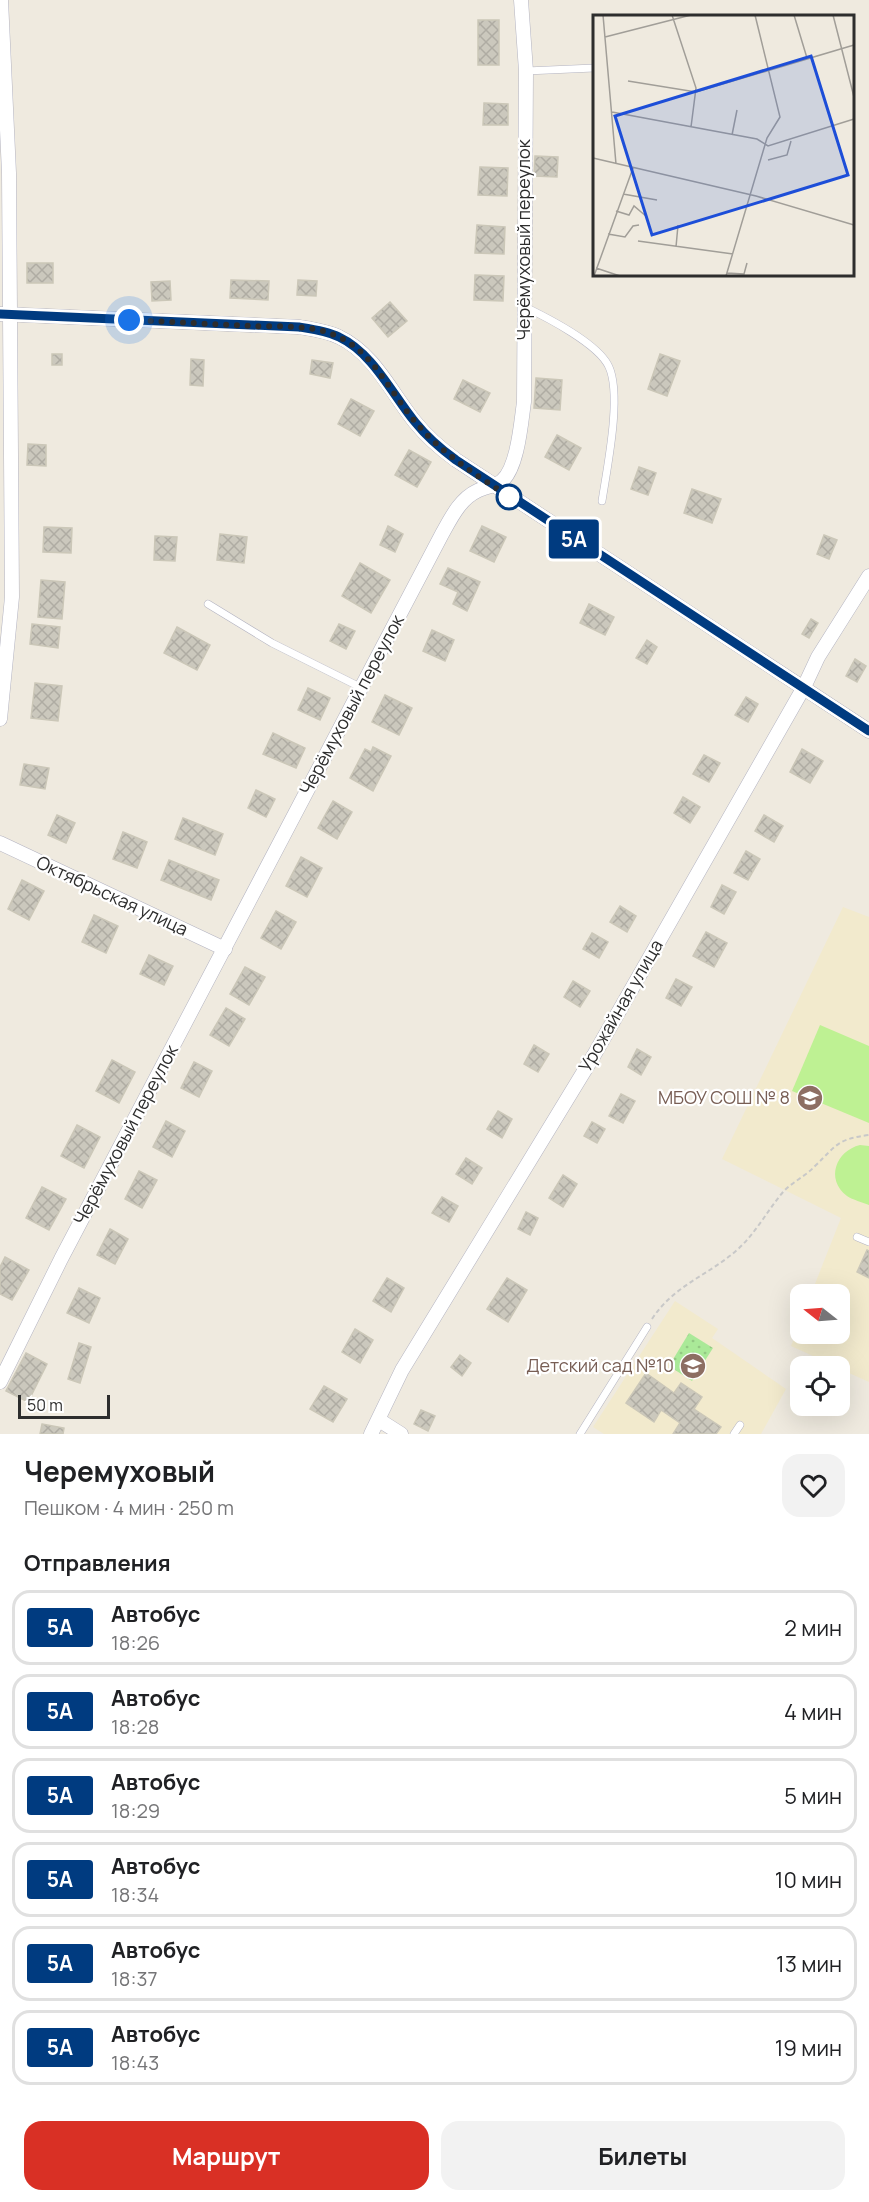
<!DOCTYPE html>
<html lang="ru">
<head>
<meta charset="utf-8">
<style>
  body { margin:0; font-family:Manrope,sans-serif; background:#f2f2f2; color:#202124; height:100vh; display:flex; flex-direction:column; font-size:22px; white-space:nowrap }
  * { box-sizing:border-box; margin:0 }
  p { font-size:20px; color:#757577 }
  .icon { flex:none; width:33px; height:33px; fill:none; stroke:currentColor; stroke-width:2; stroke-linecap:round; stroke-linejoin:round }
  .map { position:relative; height:1434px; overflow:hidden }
  .side { display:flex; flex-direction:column; background:#fff; flex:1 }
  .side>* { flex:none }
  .badge { padding:0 12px; border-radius:4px; font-size:21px; line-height:39px }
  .needle { width:39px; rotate:287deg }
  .fabs { position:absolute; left:790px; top:1284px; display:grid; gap:12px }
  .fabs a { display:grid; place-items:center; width:60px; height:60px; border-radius:12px; background:#fff; box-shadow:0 6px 24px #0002; font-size:30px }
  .scale { position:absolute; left:18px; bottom:15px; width:92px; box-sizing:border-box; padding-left:6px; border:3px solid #2d2d2d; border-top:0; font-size:16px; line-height:21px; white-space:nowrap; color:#2d2d2d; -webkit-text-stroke:4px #fff; paint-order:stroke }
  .you { position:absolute; width:30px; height:30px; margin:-15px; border:4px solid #fff; border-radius:50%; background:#1a73e8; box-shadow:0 0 0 9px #1a73e833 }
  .map>.badge { position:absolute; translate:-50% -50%; box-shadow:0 0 0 3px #fff }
  h2 { padding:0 24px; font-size:22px; line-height:54px }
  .round { display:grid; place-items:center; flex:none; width:63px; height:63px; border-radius:18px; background:#f2f2f2 }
  .headline { display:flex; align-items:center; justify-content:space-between; height:102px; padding:0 24px }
  h1 { font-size:28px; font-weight:700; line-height:45px }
  .primary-button { display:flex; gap:12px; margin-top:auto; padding:12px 24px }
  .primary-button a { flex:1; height:69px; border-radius:18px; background:#d93025; color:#fff; font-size:24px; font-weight:700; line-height:69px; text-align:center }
  .primary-button a+a { background:#f2f2f2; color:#202124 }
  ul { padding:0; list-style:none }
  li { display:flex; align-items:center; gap:18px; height:75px; margin:0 12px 9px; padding:0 12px; border:3px solid #e0e0e0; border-radius:18px }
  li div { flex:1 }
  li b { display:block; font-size:22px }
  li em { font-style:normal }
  li .badge { min-width:66px; font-weight:700; text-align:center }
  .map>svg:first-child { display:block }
  .education { fill:#f2eacd }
  .grass { fill:url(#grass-dots) }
  .pitch { fill:#bef193 }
  .building { fill:url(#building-cross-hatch); stroke:#cbc7b8; stroke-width:1.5 }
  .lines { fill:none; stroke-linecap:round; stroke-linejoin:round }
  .lane-casing { stroke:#b3b3c1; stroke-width:8 }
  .street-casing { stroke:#b3b3c1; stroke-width:15 }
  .path { stroke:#c8c8c8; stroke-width:2; stroke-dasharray:4.5 3; stroke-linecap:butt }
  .lane { stroke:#fff; stroke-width:7 }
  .street { stroke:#fff; stroke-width:14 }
  .line-casing { stroke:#fff; stroke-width:14 }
  .line { stroke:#003b80; stroke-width:9 }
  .walk { stroke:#2d2d2d; stroke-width:6; stroke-dasharray:0 10.8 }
  .stop-dot { fill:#fff; stroke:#003b80; stroke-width:3 }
  .labels { text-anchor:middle; stroke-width:4.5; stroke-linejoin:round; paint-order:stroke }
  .street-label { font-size:18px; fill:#2d2d2d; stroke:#fff }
  .education-label { font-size:18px; fill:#785e54; stroke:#fff; text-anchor:end }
  .inset-road { fill:none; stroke:#a19e98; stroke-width:1.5 }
  .view { fill:#1d4ed8; fill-opacity:0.15; stroke:#1d4ed8; stroke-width:3 }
  .inset-edge { fill:none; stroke:#2d2d2d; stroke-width:3 }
</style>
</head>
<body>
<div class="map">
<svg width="869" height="1434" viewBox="0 0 869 1434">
  <defs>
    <pattern id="grass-dots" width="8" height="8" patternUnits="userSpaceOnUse" patternTransform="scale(1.5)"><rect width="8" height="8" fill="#aae998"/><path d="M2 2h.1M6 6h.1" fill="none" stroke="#93c883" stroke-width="1.8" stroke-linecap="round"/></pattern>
    <pattern id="building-cross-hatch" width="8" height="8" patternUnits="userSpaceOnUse" patternTransform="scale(1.5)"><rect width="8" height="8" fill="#cbc8bd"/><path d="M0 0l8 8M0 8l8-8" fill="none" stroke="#afaca3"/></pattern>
  </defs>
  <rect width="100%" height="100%" fill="#efeadf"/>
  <g class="education">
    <polygon points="843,907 869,917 869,1382 840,1369 840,1366 835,1366 791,1346 801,1321 801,1334 840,1334 840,1294 811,1294 841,1218 722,1159"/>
    <polygon points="675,1301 718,1329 712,1338 786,1389 761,1434 604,1434 593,1427"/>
  </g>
  <polygon class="grass" points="689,1333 713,1348 692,1381 669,1366"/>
  <g class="pitch">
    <polygon points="820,1025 869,1046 869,1123 792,1091"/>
    <path d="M860 1145 869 1146V1205C862 1202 853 1200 847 1196 825 1179 836 1151 860 1145Z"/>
  </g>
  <g class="building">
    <rect x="478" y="20" width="21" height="45"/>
    <polygon points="484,103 508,104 508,125 483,125"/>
    <polygon points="535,156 558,157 557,177 534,176"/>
    <polygon points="480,167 508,168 507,196 478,195"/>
    <polygon points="477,225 505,227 504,254 475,253"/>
    <rect x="27" y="263" width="26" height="20"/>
    <polygon points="475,275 504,276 503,301 474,300"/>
    <polygon points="231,280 269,281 268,300 230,298"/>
    <polygon points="298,280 317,281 316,296 297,295"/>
    <polygon points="170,281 171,300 152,301 151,282"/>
    <polygon points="390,302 407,321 388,337 372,318"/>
    <rect x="52" y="354" width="10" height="11"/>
    <polygon points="660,354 680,361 667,396 648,389"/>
    <polygon points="191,359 204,360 203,386 190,385"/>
    <polygon points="312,360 333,363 330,378 310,374"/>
    <polygon points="536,378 562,380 560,410 534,408"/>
    <polygon points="463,380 490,393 480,412 454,399"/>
    <polygon points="351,399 374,411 360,436 338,424"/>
    <polygon points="557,435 581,448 569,470 545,457"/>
    <polygon points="28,444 46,445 46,466 27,465"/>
    <polygon points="409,450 431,462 417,487 395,475"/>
    <polygon points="639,467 656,473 648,495 631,489"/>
    <polygon points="692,489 721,499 712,523 684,513"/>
    <polygon points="388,526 403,534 395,552 380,545"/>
    <polygon points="482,526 506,537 494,562 470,551"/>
    <polygon points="44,527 72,528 71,553 43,552"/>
    <polygon points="220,534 247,537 244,563 217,560"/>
    <polygon points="824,535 837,540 829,559 817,554"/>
    <polygon points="155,536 177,537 175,561 154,560"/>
    <polygon points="360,563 390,580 371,613 342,596"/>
    <polygon points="448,568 480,582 467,611 453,604 458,592 440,584"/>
    <polygon points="41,580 65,582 62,619 38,617"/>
    <polygon points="589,604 614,617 605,635 580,623"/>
    <polygon points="811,619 818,623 809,638 802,634"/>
    <polygon points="32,624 60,627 58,648 30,644"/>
    <polygon points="339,624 355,631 346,649 330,641"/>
    <polygon points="177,627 210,645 197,670 164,653"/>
    <polygon points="432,630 454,640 445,661 423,651"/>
    <polygon points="647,640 657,647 647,664 636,658"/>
    <polygon points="855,659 866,666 857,682 846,676"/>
    <polygon points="35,683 62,686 58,721 31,718"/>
    <polygon points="308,688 330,698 320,720 298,710"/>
    <polygon points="385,695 412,708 399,735 372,722"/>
    <polygon points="746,697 758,704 748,722 735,715"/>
    <polygon points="273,733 305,748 296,768 263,754"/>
    <polygon points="373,747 391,756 373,791 350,778 365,749 371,752"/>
    <polygon points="802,749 823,761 810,783 790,772"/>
    <polygon points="704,755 720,763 709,782 693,774"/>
    <polygon points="24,764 49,768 45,789 20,785"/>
    <polygon points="256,790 275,799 266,817 248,808"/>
    <polygon points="683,797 700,807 690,823 674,813"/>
    <polygon points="333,801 352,812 337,839 318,828"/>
    <polygon points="57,815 75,823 66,843 48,835"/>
    <polygon points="764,815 783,826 774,842 755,831"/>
    <polygon points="183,818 223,834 215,855 175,839"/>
    <polygon points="123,832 147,842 137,868 113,859"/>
    <polygon points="746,851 760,859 748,880 734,873"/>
    <polygon points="301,857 322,868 307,897 286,886"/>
    <polygon points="169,860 219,880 211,900 161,880"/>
    <polygon points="22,880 44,891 29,920 8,909"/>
    <polygon points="722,885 736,892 724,914 711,907"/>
    <polygon points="620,906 636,916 627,932 610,922"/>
    <polygon points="276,911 296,922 281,949 261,938"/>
    <polygon points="94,915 118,926 106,953 82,942"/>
    <polygon points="706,932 727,943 714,967 693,956"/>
    <polygon points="592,933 608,942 599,958 583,949"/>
    <polygon points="149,955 173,966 164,985 140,974"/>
    <polygon points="245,967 265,977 249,1005 230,994"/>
    <polygon points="676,979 692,987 681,1006 666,998"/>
    <polygon points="573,981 590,991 580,1007 564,997"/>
    <polygon points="226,1008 245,1019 229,1046 210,1035"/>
    <polygon points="534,1045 549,1054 538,1072 524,1064"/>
    <polygon points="637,1049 651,1057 641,1075 628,1067"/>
    <polygon points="112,1060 135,1072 119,1103 96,1091"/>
    <polygon points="194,1062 212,1071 199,1097 181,1088"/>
    <polygon points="621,1094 635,1101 623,1123 609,1116"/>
    <polygon points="498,1111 512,1119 502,1138 487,1129"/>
    <polygon points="166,1121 185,1131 172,1157 153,1147"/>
    <polygon points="592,1122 605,1129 597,1143 584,1136"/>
    <polygon points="77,1125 100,1137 84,1168 61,1156"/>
    <polygon points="466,1158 482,1168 472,1184 456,1174"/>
    <polygon points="139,1171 157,1180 142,1208 125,1199"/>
    <polygon points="563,1175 577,1184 563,1207 549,1198"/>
    <polygon points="42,1187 66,1199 49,1230 26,1218"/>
    <polygon points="442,1197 458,1206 449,1222 432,1213"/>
    <polygon points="526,1212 538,1218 530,1235 518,1229"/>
    <polygon points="110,1229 128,1239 115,1264 97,1255"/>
    <polygon points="867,1250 869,1251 869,1278 857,1272"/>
    <polygon points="5,1257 29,1270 12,1300 0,1294 0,1267"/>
    <polygon points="387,1278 404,1288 391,1312 373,1301"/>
    <polygon points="507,1278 527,1290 508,1322 487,1309"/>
    <polygon points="79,1288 100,1298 89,1323 67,1313"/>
    <polygon points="355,1329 373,1340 360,1363 342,1352"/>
    <polygon points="79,1343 91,1347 80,1383 68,1379"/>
    <polygon points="26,1353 47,1364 28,1402 6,1391"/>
    <polygon points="460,1355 471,1363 462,1376 451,1367"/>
    <polygon points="646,1373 674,1393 681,1383 702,1397 694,1409 721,1427 716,1434 673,1434 680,1423 661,1410 654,1422 626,1403"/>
    <polygon points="324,1386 347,1399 333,1422 310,1409"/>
    <polygon points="421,1410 435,1416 428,1431 414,1424"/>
    <polygon points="42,1424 64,1428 63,1434 40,1434"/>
  </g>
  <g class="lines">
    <g class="lane-casing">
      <g id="lane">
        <polyline points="526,71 594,68"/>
        <path d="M523 306C546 317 599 344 609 367 622 396 607 468 602 501"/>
        <polyline points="208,604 272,643 362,688"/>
        <polyline points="857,1237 869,1242"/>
        <polyline points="580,1434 647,1327"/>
        <polyline points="734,1434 740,1425"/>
      </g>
    </g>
    <g class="street-casing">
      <g id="street">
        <path d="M0 314 299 327C312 329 327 331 339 337 374 353 392 394 415 422 427 437 441 449 456 460L869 731"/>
        <polyline points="0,719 12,597 9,173 1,0"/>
        <polyline points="0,843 225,949"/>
        <path d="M0 1382 61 1259 442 534C451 518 460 499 477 491 484 487 496 486 502 481 518 467 521 422 524 402L526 71 521 0"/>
        <polyline points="379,1420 401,1434"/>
        <polyline points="371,1434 402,1370 594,1055 804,687 818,657 869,576"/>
      </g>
    </g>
    <path class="path" d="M652 1319C674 1285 709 1275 737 1250 756 1233 767 1211 783 1192 792 1182 806 1176 815 1166 837 1145 837 1139 869 1135"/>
    <use href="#lane" class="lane"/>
    <use href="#street" class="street"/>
  </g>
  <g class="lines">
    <g class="line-casing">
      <path id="line" d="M0 314 299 327C312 329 327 331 339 337 373 353 392 394 415 422 427 437 441 449 456 460L869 731"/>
    </g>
    <use href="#line" class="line"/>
    <path class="walk" d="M129 320C171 322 212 324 253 326 281 327 313 324 339 337 375 354 392 396 418 425 444 455 478 476 511 498L509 497"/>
  </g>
  <defs>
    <g id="school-disc" transform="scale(1.35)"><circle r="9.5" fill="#8d6e63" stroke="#fff"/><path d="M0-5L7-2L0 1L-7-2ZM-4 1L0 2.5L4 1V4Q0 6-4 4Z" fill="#fff"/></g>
  </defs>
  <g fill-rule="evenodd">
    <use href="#school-disc" x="810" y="1098"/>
    <use href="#school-disc" x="693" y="1366"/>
  </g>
  <circle class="stop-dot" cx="509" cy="497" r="12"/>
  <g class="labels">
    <g class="street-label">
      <text transform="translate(524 240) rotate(-90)" y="6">Черёмуховый переулок</text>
      <text transform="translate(352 705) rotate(-62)" y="6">Черёмуховый переулок</text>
      <text transform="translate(112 896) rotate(25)" y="6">Октябрьская улица</text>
      <text transform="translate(621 1006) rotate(-60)" y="6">Урожайная улица</text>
      <text transform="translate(126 1135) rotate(-62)" y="6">Черёмуховый переулок</text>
    </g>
    <g class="education-label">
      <text x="790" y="1104">МБОУ СОШ № 8</text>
      <text x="674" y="1372">Детский сад №10</text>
    </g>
  </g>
  <g transform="translate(593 15)">
    <rect width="261" height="261" fill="#efeadf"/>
    <path class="inset-road" d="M10 0 23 149M79 0 103 73 98 112M201 0 214 43M240 0 261 82M12 22 98 0M35 66 103 77 261 30M19 97 164 124 175 131 261 104M139 120 144 95M0 143 163 181 261 210M175 145 194 140 198 126M30 179 64 185M23 196 36 200 41 191 54 202M15 219 32 222 40 211 46 210M45 226 140 239M83 232 85 210M3 253 27 261M134 258 151 259 154 248M1 261 40 153M133 261 174 123 187 102 162 0"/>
    <path class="view" d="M218 41 255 160 59 220 22 101Z"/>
    <rect width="261" height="261" class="inset-edge"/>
  </g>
</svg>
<div class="fabs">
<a><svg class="needle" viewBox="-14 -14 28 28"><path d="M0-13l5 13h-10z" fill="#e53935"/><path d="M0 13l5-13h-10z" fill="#757577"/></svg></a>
<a><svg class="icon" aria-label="locate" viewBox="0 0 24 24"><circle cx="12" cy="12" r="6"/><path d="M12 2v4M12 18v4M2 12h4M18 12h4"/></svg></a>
</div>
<div class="scale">50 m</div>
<div class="you" style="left:129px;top:320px"></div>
<b class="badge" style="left:574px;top:539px;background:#003b80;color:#fff">5А</b>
</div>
<section class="side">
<div class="headline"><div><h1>Черемуховый</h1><p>Пешком · 4 мин · 250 m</p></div><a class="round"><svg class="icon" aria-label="heart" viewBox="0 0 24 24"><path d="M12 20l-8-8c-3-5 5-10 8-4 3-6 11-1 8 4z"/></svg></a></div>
<h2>Отправления</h2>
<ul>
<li><span class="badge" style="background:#003b80;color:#fff">5А</span><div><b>Автобус</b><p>18:26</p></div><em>2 мин</em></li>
<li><span class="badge" style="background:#003b80;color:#fff">5А</span><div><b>Автобус</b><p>18:28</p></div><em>4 мин</em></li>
<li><span class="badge" style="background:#003b80;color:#fff">5А</span><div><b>Автобус</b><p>18:29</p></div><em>5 мин</em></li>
<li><span class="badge" style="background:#003b80;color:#fff">5А</span><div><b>Автобус</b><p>18:34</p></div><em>10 мин</em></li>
<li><span class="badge" style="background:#003b80;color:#fff">5А</span><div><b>Автобус</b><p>18:37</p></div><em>13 мин</em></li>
<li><span class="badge" style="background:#003b80;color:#fff">5А</span><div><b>Автобус</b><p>18:43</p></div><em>19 мин</em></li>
</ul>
<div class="primary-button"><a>Маршрут</a><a>Билеты</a></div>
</section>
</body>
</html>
